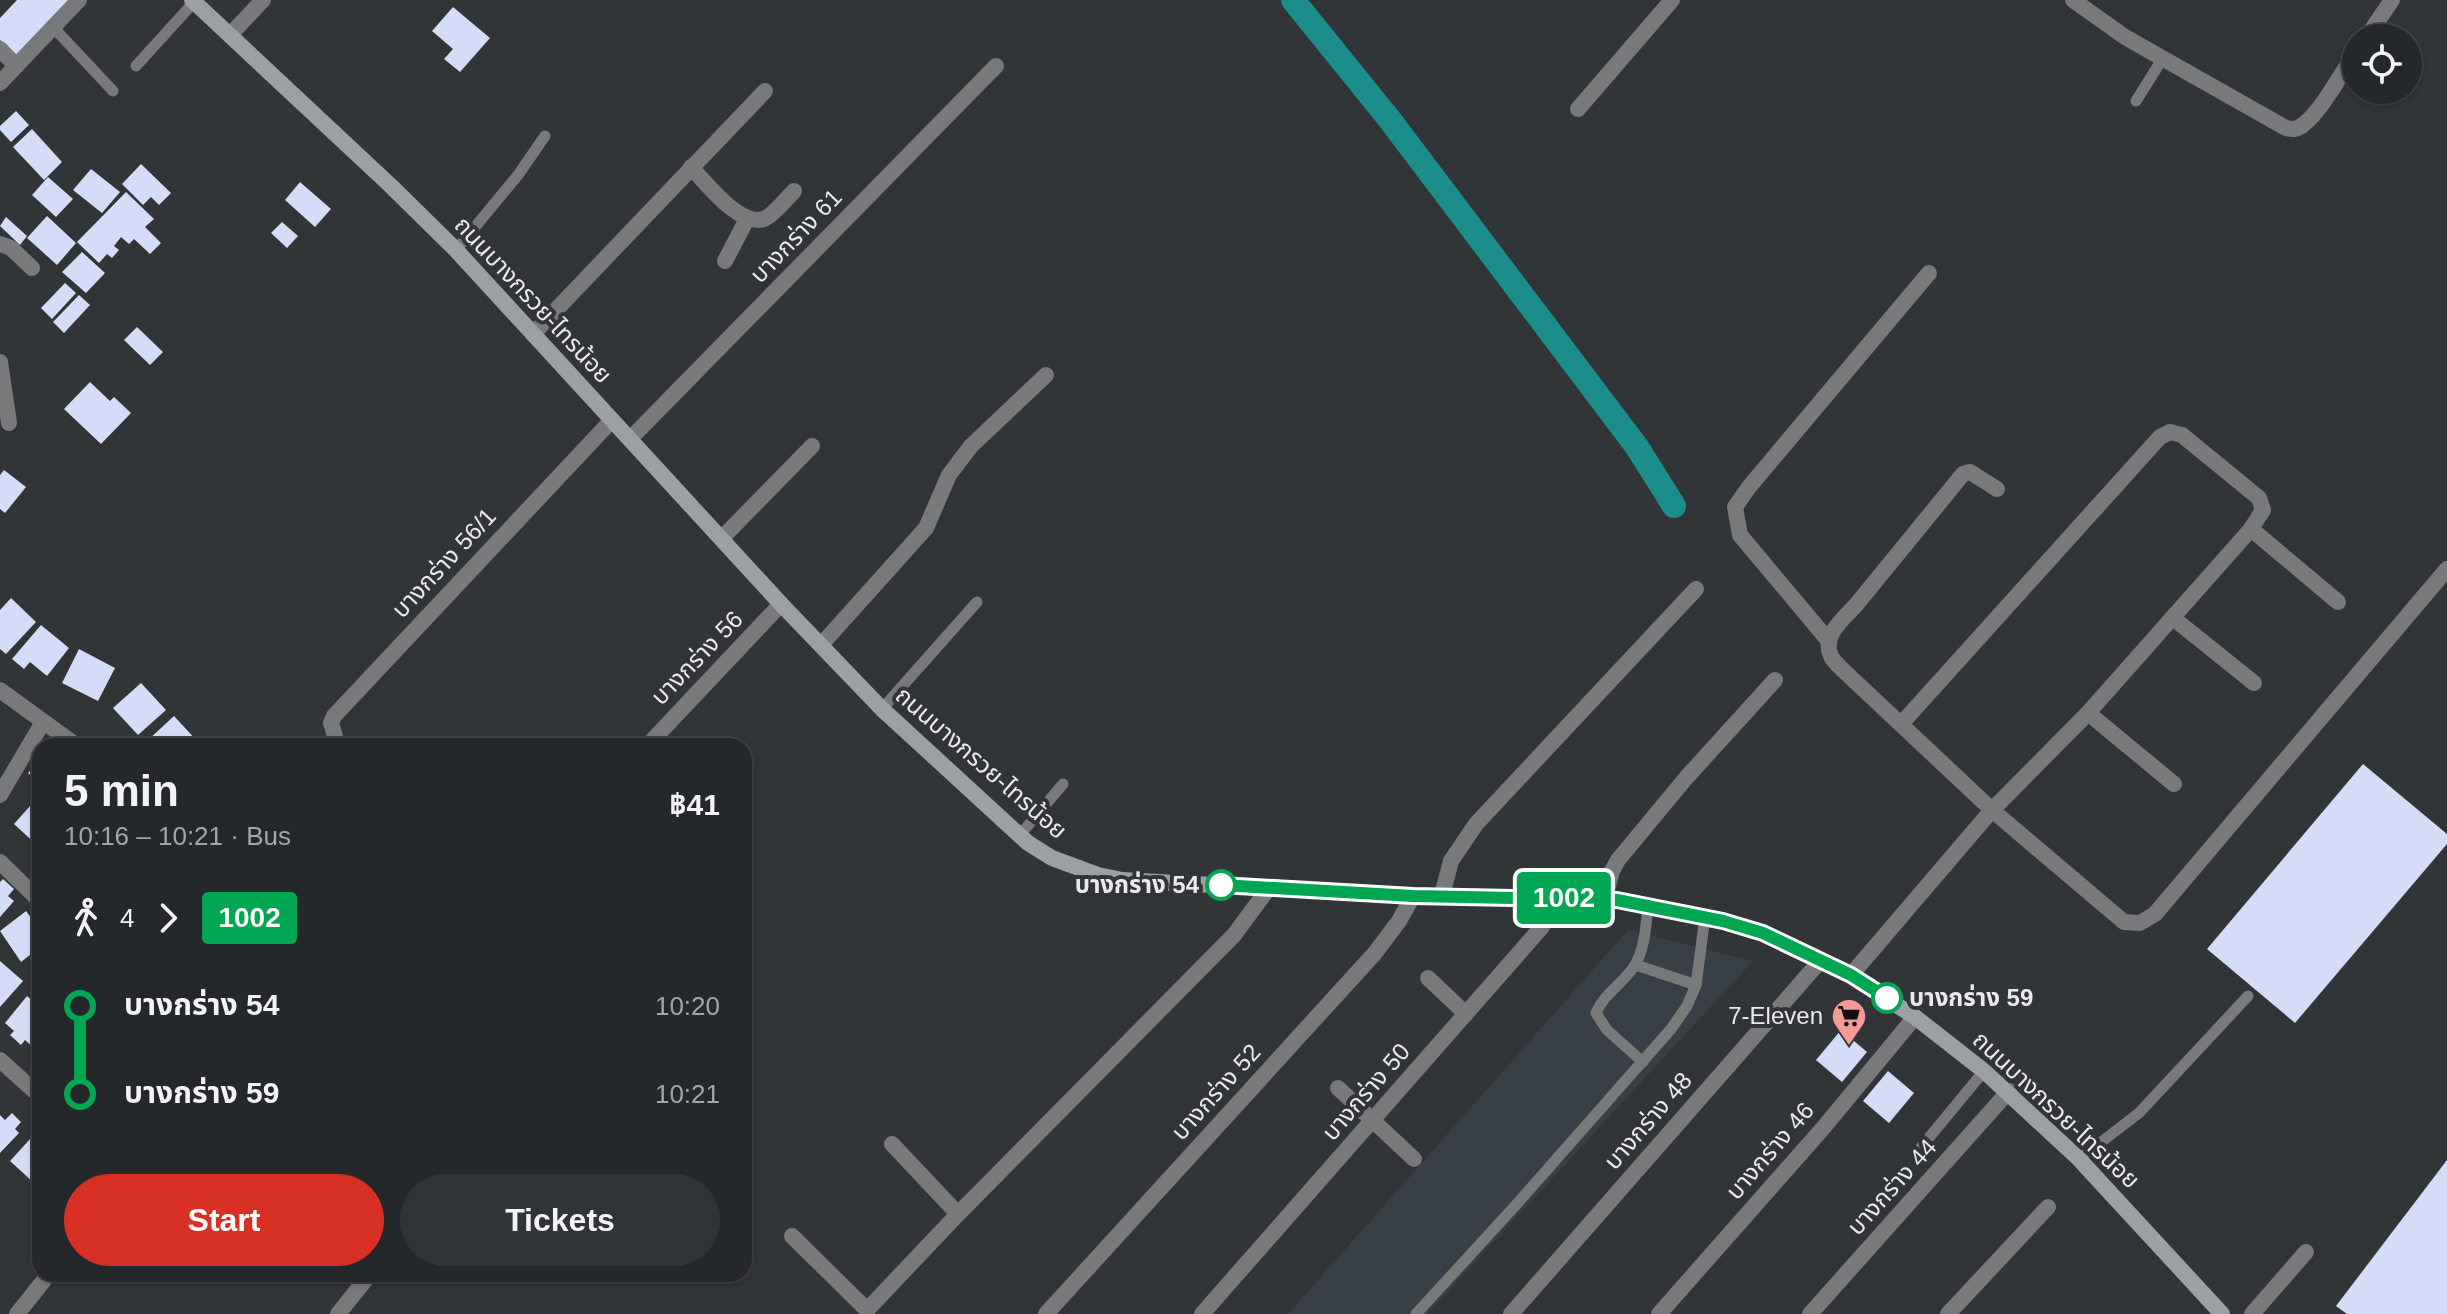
<!DOCTYPE html>
<html lang="en">
<head>
<meta charset="utf-8">
<style>
  body { margin:0; font-family:Arial,"Noto Sans Thai",sans-serif; background:#313436; color:#f1f3f6; height:100vh; display:flex; flex-direction:column; font-size:30px; white-space:nowrap }
  * { box-sizing:border-box; margin:0 }
  p { font-size:26px; color:#a3a6a8 }
  .icon { flex:none; width:44px; height:44px; fill:none; stroke:currentColor; stroke-width:2; stroke-linecap:round; stroke-linejoin:round }
  .map { position:relative; flex:1; overflow:hidden }
  .details { position:absolute; left:32px; top:738px; width:720px; height:544px; display:flex; flex-direction:column; background:#25282a; border-radius:24px; box-shadow:0 2px 6px #0004,0 0 0 2px #424447 }
  .details>* { flex:none }
  .badge { padding:0 16px; border-radius:6px; font-size:28px; line-height:52px }
  .tools { position:absolute; left:2342px; top:24px; display:grid; gap:16px }
  .tools a { display:grid; place-items:center; width:80px; height:80px; border-radius:50%; background:#25282a; box-shadow:0 2px 6px #0004,0 0 0 2px #424447; font-size:40px }
  .map>.badge { position:absolute; translate:-50% -50%; box-shadow:0 0 0 4px #fff }
  .legs { display:flex; align-items:center; gap:12px; height:88px; padding:0 32px; font-size:26px }
  .legs p { margin-inline-start:auto }
  .head { display:flex; align-items:center; justify-content:space-between; height:136px; padding:0 32px }
  h1 { font-size:44px; font-weight:800; line-height:60px }
  .cta { display:flex; gap:16px; margin-top:auto; padding:16px 32px }
  .cta a { flex:1; height:92px; border-radius:48px; background:#d93025; color:#fff; font-size:32px; font-weight:800; line-height:92px; text-align:center }
  .cta a+a { background:#313436; color:#f1f3f6 }
  ul { padding:0 32px; list-style:none }
  li { display:flex; align-items:center; gap:28px; height:88px; font-size:30px }
  li i { display:grid; place-items:center; width:12px; height:100%; margin:0 10px; background:currentColor }
  li i::after { content:''; width:20px; height:20px; margin:-10px; border:6px solid; border-radius:50%; background:#25282a }
  li p { margin-inline-start:auto }
  li:first-child i { background:linear-gradient(#0000 50%,currentColor 0) }
  li:last-child i { background:linear-gradient(currentColor 50%,#0000 0) }
  .map>svg:first-child { display:block }
  .built { fill:#383f47 }
  .lines { fill:none; stroke-linecap:round; stroke-linejoin:round }
  .canal { stroke:#1b8e8b; stroke-width:24 }
  .building { fill:#d4dcf7 }
  .lane { stroke:#77797a; stroke-width:11 }
  .street { stroke:#77797a; stroke-width:16 }
  .secondary { stroke:#9ca0a2; stroke-width:16 }
  .line-1-casing { stroke:#fff; stroke-width:18 }
  .line-1 { stroke:#00a651; stroke-width:12 }
  .stop-1-dot { fill:#fff; stroke:#00a651; stroke-width:4 }
  .labels { text-anchor:middle; stroke-width:8; stroke-linejoin:round; paint-order:stroke }
  .street-label { font-size:24px; fill:#e8eaed; stroke:#313538 }
  .stop-label { font-size:24px; font-weight:bold; fill:#e8eaed; stroke:#313538; text-anchor:end }
  .poi-label { font-size:24px; fill:#e8eaed; stroke:#313538; text-anchor:end }
</style>
</head>
<body>
<div class="map">
<svg width="2447" height="1314" viewBox="0 0 2447 1314">
  <rect width="100%" height="100%" fill="#313538"/>
  <polygon class="built" points="1628,930 1753,961 1427,1314 1288,1314"/>
  <g class="lines">
    <polyline class="canal" points="1293,0 1390,120 1637,447 1674,506"/>
  </g>
  <g class="building">
    <polygon points="17,0 76,0 21,59 0,40 0,18"/>
    <polygon points="453,7 490,38 460,72 444,59 453,49 432,31"/>
    <polygon points="16,111 29,125 11,142 0,130 0,126"/>
    <polygon points="32,129 62,162 44,180 13,147"/>
    <polygon points="141,164 171,193 159,205 151,197 143,205 122,184"/>
    <polygon points="91,169 120,192 102,213 73,190"/>
    <polygon points="48,177 73,199 56,217 32,195"/>
    <polygon points="300,182 331,209 315,227 285,200"/>
    <polygon points="126,192 154,219 145,227 161,243 150,254 134,239 129,244 121,237 114,246 119,250 112,258 107,254 99,263 77,242"/>
    <polygon points="47,216 76,243 57,265 27,238"/>
    <polygon points="6,217 27,236 20,245 0,226"/>
    <polygon points="282,222 298,236 287,248 271,233"/>
    <polygon points="82,252 105,273 86,293 62,272"/>
    <polygon points="65,283 76,293 52,319 41,308"/>
    <polygon points="79,295 90,305 64,333 53,322"/>
    <polygon points="137,327 163,352 150,365 124,340"/>
    <polygon points="90,382 110,401 114,397 131,413 101,444 64,409"/>
    <polygon points="4,470 26,487 5,513 0,509 0,475"/>
    <polygon points="11,598 36,622 6,654 0,649 0,610"/>
    <polygon points="41,625 69,648 47,676 30,662 24,669 12,659"/>
    <polygon points="79,649 115,668 98,701 62,683"/>
    <polygon points="141,683 166,710 138,735 113,708"/>
    <polygon points="174,716 198,742 193,746 152,746 147,741"/>
    <polygon points="40,761 40,784 28,773"/>
    <polygon points="2363,764 2447,834 2447,844 2295,1023 2207,949"/>
    <polygon points="38,797 40,799 40,848 14,824"/>
    <polygon points="3,879 14,889 8,896 14,901 0,917 0,882"/>
    <polygon points="26,911 36,924 40,921 40,947 21,962 0,931"/>
    <polygon points="0,961 23,981 0,1007"/>
    <polygon points="27,996 40,1007 40,1036 32,1046 25,1040 21,1045 10,1035 14,1031 5,1023"/>
    <polygon points="1841,1030 1867,1052 1842,1082 1816,1060"/>
    <polygon points="1888,1071 1914,1093 1889,1123 1863,1101"/>
    <polygon points="12,1113 21,1122 15,1129 19,1133 0,1153 0,1115 5,1120"/>
    <polygon points="31,1138 40,1147 40,1174 33,1182 10,1161"/>
    <polygon points="2447,1160 2447,1314 2347,1314 2336,1306"/>
  </g>
  <g class="lines">
    <g class="lane">
      <polyline points="53,27 113,91"/>
      <polyline points="136,66 194,2"/>
      <polyline points="2136,101 2163,58"/>
      <polyline points="456,250 518,175 545,136"/>
      <polyline points="882,709 977,602"/>
      <polyline points="1020,835 1063,784"/>
      <polyline points="1636,965 1696,985"/>
      <path d="M1643 1062 1607 1030 1596 1013C1603 995 1622 984 1633 968 1645 951 1646 925 1648 905"/>
      <polyline points="1918,1151 1984,1071"/>
      <polyline points="2079,1159 2139,1113 2248,996"/>
      <polyline points="1416,1314 1515,1206 1671,1029 1687,1006 1696,985 1705,917"/>
    </g>
    <g class="street">
      <path d="M2073 0 2125 37 2286 128C2294 130 2298 129 2304 124 2322 110 2342 72 2356 52"/>
      <polyline points="230,35 263,0"/>
      <polyline points="2366,38 2392,0"/>
      <polyline points="0,49 16,66 79,0"/>
      <polyline points="0,83 16,66"/>
      <polyline points="1578,109 1672,0"/>
      <path d="M691 167C706 183 742 230 766 218 776 212 786 199 794 191"/>
      <polyline points="0,244 11,248 32,268"/>
      <polyline points="725,261 747,219"/>
      <polyline points="533,334 765,91"/>
      <polyline points="0,362 9,423"/>
      <polyline points="630,439 996,66"/>
      <path d="M1997 489 1970 472 1963 474 1856 605C1844 618 1821 636 1831 656 1833 661 1840 667 1844 671L1992 810 2124 922 2140 923 2155 914 2447 569"/>
      <polyline points="2251,529 2338,602"/>
      <polyline points="722,538 812,446"/>
      <polyline points="2173,618 2254,683"/>
      <polyline points="1828,640 1740,535 1735,507 1749,487 1929,273"/>
      <polyline points="821,645 926,528 949,475 971,446 1046,375"/>
      <polyline points="0,690 77,746"/>
      <polyline points="2088,713 2174,784"/>
      <polyline points="338,746 331,723 334,716 612,420"/>
      <polyline points="647,746 781,604"/>
      <polyline points="0,795 43,722"/>
      <polyline points="0,862 40,901"/>
      <polyline points="1442,895 1451,861 1476,824 1696,589"/>
      <polyline points="1604,900 1612,871 1618,860 1686,778 1775,680"/>
      <polyline points="1851,975 1992,810 2088,713 2251,529 2263,510 2259,498 2182,435 2170,432 2160,437 1902,723"/>
      <polyline points="1428,978 1466,1014"/>
      <polyline points="0,1060 40,1096"/>
      <polyline points="1338,1088 1414,1159"/>
      <polyline points="892,1144 958,1214"/>
      <polyline points="792,1236 867,1310 958,1214 1234,935 1268,889"/>
      <polyline points="17,1314 49,1274"/>
      <polyline points="338,1314 370,1274"/>
      <polyline points="1046,1314 1375,953 1399,921 1413,896"/>
      <polyline points="1202,1314 1541,928 1560,898"/>
      <polyline points="1511,1314 1821,960"/>
      <polyline points="1659,1314 1824,1127 1915,1017"/>
      <polyline points="1810,1314 2009,1091"/>
      <polyline points="1948,1314 2048,1207"/>
      <polyline points="2252,1314 2306,1252"/>
    </g>
    <polyline class="secondary" points="192,0 391,186 456,250 781,604 882,709 1028,843 1052,858 1098,875 1122,880 1413,896 1617,900 1723,921 1763,933 1851,975 1915,1017 1984,1071 2079,1159 2222,1314"/>
  </g>
  <g class="lines">
    <g class="line-1-casing">
      <polyline id="line-1" points="1221,885 1413,896 1617,900 1723,921 1763,933 1851,975 1887,998"/>
    </g>
    <use href="#line-1" class="line-1"/>
  </g>
  <defs>
    <g id="supermarket-pin" transform="scale(1.8)"><path d="M0 17L-7.5 6A9.5 9.5 0 1 1 7.5 6Z" fill="#f59b97" stroke="#313538"/><path d="M-6-5.5h2.5l.6 2H6L4.5 2H-2.5L-4.4-4H-6ZM-1.5 3.2a1.3 1.3 0 1 0 .1 0ZM3 3.2a1.3 1.3 0 1 0 .1 0Z" fill="#111"/></g>
  </defs>
  <g fill-rule="evenodd">
    <use href="#supermarket-pin" x="1849" y="1016"/>
  </g>
  <g class="stop-1-dot">
    <circle cx="1221" cy="885" r="14"/>
    <circle cx="1887" cy="998" r="14"/>
  </g>
  <g class="labels">
    <g class="street-label">
      <text transform="translate(796 236) rotate(-46)" y="8">บางกร่าง 61</text>
      <text transform="translate(533 300) rotate(47)" y="8">ถนนบางกรวย-ไทรน้อย</text>
      <text transform="translate(444 563) rotate(-47)" y="8">บางกร่าง 56/1</text>
      <text transform="translate(697 658) rotate(-46)" y="8">บางกร่าง 56</text>
      <text transform="translate(981 763) rotate(41)" y="8">ถนนบางกรวย-ไทรน้อย</text>
      <text transform="translate(1216 1092) rotate(-48)" y="8">บางกร่าง 52</text>
      <text transform="translate(1366 1092) rotate(-49)" y="8">บางกร่าง 50</text>
      <text transform="translate(2056 1110) rotate(43)" y="8">ถนนบางกรวย-ไทรน้อย</text>
      <text transform="translate(1648 1121) rotate(-49)" y="8">บางกร่าง 48</text>
      <text transform="translate(1770 1151) rotate(-49)" y="8">บางกร่าง 46</text>
      <text transform="translate(1892 1187) rotate(-48)" y="8">บางกร่าง 44</text>
    </g>
    <g class="stop-label">
      <text x="1199" y="893">บางกร่าง 54</text>
      <text x="1909" y="1006" text-anchor="start">บางกร่าง 59</text>
    </g>
    <g class="poi-label">
      <text x="1823" y="1024">7-Eleven</text>
    </g>
  </g>
</svg>
<div class="tools">
<a><svg class="icon" aria-label="locate" viewBox="0 0 24 24"><circle cx="12" cy="12" r="6"/><path d="M12 2v4M12 18v4M2 12h4M18 12h4"/></svg></a>
</div>
<b class="badge" style="left:1564px;top:898px;background:#00a651;color:#fff">1002</b>
<section class="details">
<div class="head"><div><h1>5 min</h1><p>10:16 – 10:21 · Bus</p></div><b>฿41</b></div>
<div class="legs"><svg class="icon" aria-label="walk" viewBox="0 0 24 24"><circle cx="13" cy="4" r="2"/><path d="M13 8l-2 6 4 7M11 14l-3 7M7 12l3-4h3l4 4"/></svg>4<svg class="icon" aria-label="forward" viewBox="0 0 24 24"><path d="M9 5l7 7-7 7"/></svg><b class="badge" style="background:#00a651;color:#fff">1002</b></div>
<ul>
<li><i style="color:#00a651"></i><b>บางกร่าง 54</b><p>10:20</p></li>
<li><i style="color:#00a651"></i><b>บางกร่าง 59</b><p>10:21</p></li>
</ul>
<div class="cta"><a>Start</a><a>Tickets</a></div>
</section>
</div>
</body>
</html>
